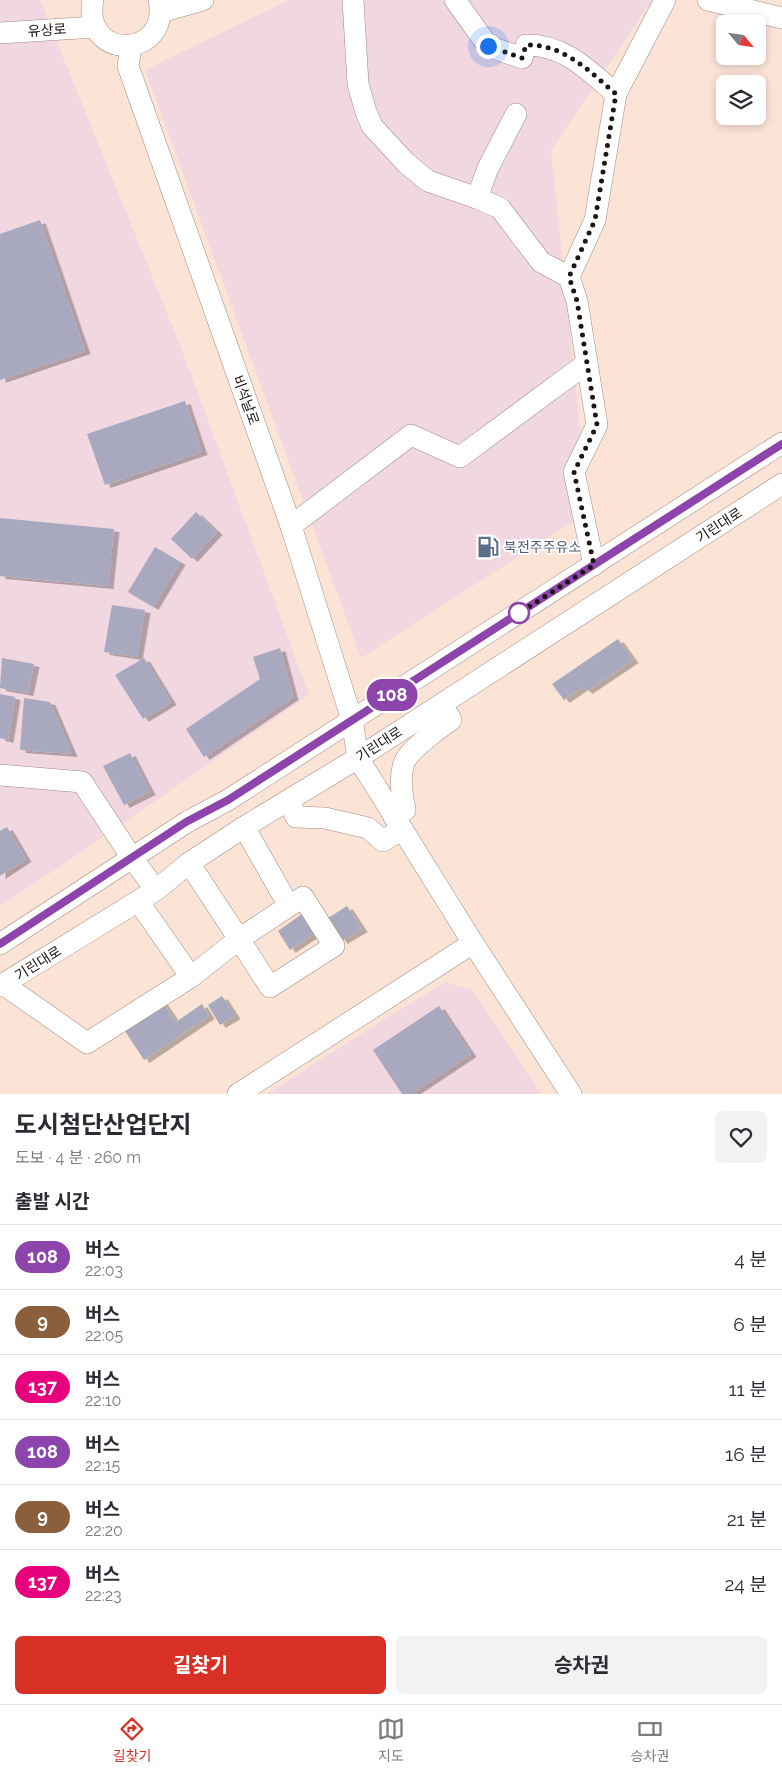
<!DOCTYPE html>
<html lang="ko">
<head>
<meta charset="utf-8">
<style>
  body { margin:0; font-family:Raleway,"Noto Sans KR",sans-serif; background:#f2f2f3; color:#2b2b33; height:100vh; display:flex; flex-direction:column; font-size:19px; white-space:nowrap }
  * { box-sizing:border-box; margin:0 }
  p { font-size:16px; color:#7c7c81 }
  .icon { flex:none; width:28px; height:28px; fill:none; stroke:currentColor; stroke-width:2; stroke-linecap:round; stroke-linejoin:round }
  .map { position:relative; height:1094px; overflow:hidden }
  .sheet { display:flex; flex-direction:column; background:#fff; flex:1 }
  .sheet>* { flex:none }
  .badge { padding:0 10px; border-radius:16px; font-size:18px; line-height:32px }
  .needle { width:32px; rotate:119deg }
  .buttons { position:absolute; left:716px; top:15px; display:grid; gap:10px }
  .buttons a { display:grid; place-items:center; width:50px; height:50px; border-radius:8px; background:#fff; box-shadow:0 2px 8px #0003; font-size:25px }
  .you { position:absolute; width:25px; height:25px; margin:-12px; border:4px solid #fff; border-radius:50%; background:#1a73e8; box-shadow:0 0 0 8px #1a73e833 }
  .map>.badge { position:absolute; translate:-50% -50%; box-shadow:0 0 0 2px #fff }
  h2 { padding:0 15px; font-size:19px; line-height:45px }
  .round { display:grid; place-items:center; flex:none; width:52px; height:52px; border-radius:8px; background:#f2f2f3 }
  .overview { display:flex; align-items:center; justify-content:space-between; height:85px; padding:0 15px }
  h1 { font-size:24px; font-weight:700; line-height:38px }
  .primary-button { display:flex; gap:10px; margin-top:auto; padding:10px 15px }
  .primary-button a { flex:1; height:58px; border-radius:8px; background:#d93025; color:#fff; font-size:20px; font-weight:700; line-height:58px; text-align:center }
  .primary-button a+a { background:#f2f2f3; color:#2b2b33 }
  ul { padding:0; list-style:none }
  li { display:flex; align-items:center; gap:15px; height:65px; padding:0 15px; border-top:1px solid #e1e1e2 }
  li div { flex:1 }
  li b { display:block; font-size:19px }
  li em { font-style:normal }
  li .badge { min-width:55px; font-weight:700; text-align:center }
  .tabs { display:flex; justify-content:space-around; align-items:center; height:70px; border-top:1px solid #e1e1e2; background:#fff; font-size:14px; color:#7c7c81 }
  .tabs a { display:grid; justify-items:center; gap:2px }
  .tabs .selected { color:#d93025 }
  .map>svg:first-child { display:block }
  .industrial { fill:#f1d8e0 }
  .building { fill:#a8a8be; filter:url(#shadow) }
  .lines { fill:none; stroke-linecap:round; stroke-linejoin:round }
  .minor-casing { stroke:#a08a7e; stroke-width:22 }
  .minor { stroke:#fff; stroke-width:21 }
  .line-casing { stroke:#fff; stroke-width:11 }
  .line { stroke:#8e44ad; stroke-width:8 }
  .walk { stroke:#1e1612; stroke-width:5; stroke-dasharray:0 9 }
  .stop-dot { fill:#fff; stroke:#8e44ad; stroke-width:2.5 }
  .labels { text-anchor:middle; stroke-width:4; stroke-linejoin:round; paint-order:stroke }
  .street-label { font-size:14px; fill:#1e1612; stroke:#fff }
  .service-label { font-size:14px; fill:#4e5e75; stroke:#fff; text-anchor:start }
</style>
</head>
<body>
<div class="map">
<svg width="782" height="1094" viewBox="0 0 782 1094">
  <defs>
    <filter id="shadow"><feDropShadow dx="5.5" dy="3" stdDeviation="0" flood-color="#0004"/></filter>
  </defs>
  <rect width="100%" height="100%" fill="#fbe4d6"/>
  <g class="industrial">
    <polygon points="0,0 40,0 182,350 309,695 61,866 0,906"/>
    <polygon points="289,0 652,0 551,150 589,511 361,658 145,70"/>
    <polygon points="446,982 473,990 541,1094 267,1094 378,1023"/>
  </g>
  <g class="building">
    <polygon points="40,220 85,351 0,380 0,234"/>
    <polygon points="185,401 202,452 105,485 87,434"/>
    <polygon points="196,512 217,532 192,559 171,539"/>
    <polygon points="0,518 114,529 108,586 0,576"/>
    <polygon points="155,547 180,562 153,607 128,592"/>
    <polygon points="112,605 145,610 137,657 104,652"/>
    <polygon points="618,639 633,660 587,691 583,687 564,700 552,684"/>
    <polygon points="280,648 293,697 204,757 186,729 260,679 253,657"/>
    <polygon points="2,658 34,664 28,693 0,688"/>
    <polygon points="144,658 171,702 143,719 115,675"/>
    <polygon points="0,694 15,697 8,740 0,738"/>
    <polygon points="24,698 50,702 72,754 20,750"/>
    <polygon points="130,753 150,792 124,805 103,766"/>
    <polygon points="7,827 26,859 0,876 0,831"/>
    <polygon points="347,906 362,929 342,941 328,918"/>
    <polygon points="302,914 315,933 290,950 278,931"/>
    <polygon points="222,996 235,1016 220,1025 208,1005"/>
    <polygon points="162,1001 176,1022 202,1004 209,1016 144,1060 123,1028"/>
    <polygon points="439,1006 471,1054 411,1094 402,1094 373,1050"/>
  </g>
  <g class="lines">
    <g class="minor-casing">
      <g id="minor">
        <path d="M93 0C81 61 171 60 159 0"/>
        <polyline points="353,0 358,84 366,112 372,126 406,163 428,181 477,198 500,208 541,262 569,277"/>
        <path d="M455 0 488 46 522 58 526 45C564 44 589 71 616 94"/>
        <polyline points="708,0 782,18"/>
        <polyline points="161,12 203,0"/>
        <polyline points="0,33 95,27"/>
        <polyline points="131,46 128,66 291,526 352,720 358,758 473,943 571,1094"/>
        <polyline points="477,198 488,168 516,114"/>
        <polyline points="291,526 411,435 460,457 587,363"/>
        <polyline points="594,565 574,472 597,425 577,301 569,277 595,220 616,94 665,0"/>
        <polyline points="0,775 82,782 132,858 156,890"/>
        <polyline points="289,800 296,817 325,818 368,828 383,841 402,829"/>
        <path d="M394 817 405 810C402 795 399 778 404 763 409 750 439 728 451 720L442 704"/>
        <polyline points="189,863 239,939 289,906 244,827"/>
        <polyline points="0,944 187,822 228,800 782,443"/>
        <polyline points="191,977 239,939 270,987 334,946 303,897 289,906"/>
        <polyline points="3,984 87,1043 191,977 138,901"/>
        <polyline points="0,986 156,890 189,863 244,827 358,758 782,484"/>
        <polyline points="238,1094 473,943"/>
      </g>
    </g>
    <use href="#minor" class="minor"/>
  </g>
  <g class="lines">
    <g class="line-casing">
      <polyline id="line" points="0,944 186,822 228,800 782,444"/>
    </g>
    <use href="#line" class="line"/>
    <path class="walk" d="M488 46 522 58 526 45C564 44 589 71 616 94L595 220 569 277 577 301 597 425 574 472 594 565 513 617 519 613"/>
  </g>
  <defs>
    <g id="fuel-bare" transform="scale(1.725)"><path d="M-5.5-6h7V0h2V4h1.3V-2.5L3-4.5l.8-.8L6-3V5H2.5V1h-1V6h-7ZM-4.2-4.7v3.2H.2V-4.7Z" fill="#5c6f8a" stroke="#fff" stroke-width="2.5" paint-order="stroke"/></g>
  </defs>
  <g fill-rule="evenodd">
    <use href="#fuel-bare" x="488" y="547"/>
  </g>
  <circle class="stop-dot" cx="519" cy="613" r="10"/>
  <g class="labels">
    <g class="street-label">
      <text transform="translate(47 30) rotate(-4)" y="5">유상로</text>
      <text transform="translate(246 400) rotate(70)" y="5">비석날로</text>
      <text transform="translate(719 525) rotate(-33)" y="5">기린대로</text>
      <text transform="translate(379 744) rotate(-33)" y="5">기린대로</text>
      <text transform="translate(38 963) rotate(-32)" y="5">기린대로</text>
    </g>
    <g class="service-label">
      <text x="504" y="552">북전주주유소</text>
    </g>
  </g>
</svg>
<div class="buttons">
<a><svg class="needle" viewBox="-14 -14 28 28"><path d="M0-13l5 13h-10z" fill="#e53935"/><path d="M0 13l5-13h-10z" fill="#7c7c81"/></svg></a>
<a><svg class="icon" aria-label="layers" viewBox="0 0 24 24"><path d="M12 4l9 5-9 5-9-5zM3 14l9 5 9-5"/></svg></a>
</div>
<div class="you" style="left:488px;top:46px"></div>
<b class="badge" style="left:392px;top:695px;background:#8e44ad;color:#fff">108</b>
</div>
<section class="sheet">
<div class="overview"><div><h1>도시첨단산업단지</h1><p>도보 · 4 분 · 260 m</p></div><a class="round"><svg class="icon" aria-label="heart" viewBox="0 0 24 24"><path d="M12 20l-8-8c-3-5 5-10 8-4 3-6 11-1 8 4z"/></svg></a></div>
<h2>출발 시간</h2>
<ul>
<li><span class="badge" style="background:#8e44ad;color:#fff">108</span><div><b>버스</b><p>22:03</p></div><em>4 분</em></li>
<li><span class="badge" style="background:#8b5e3c;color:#fff">9</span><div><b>버스</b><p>22:05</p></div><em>6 분</em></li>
<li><span class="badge" style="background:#e6007e;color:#fff">137</span><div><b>버스</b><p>22:10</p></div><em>11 분</em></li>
<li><span class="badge" style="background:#8e44ad;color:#fff">108</span><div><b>버스</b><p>22:15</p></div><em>16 분</em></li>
<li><span class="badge" style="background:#8b5e3c;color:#fff">9</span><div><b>버스</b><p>22:20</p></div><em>21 분</em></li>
<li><span class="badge" style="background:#e6007e;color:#fff">137</span><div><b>버스</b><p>22:23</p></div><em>24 분</em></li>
</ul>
<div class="primary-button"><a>길찾기</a><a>승차권</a></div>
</section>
<nav class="tabs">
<a class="selected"><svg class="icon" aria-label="directions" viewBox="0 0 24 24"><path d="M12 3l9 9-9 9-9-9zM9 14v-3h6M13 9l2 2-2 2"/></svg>길찾기</a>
<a><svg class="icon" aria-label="map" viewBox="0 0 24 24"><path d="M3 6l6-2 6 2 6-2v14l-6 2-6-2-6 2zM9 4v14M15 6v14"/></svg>지도</a>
<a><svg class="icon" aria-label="tickets" viewBox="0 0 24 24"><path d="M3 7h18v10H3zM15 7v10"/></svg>승차권</a>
</nav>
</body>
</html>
